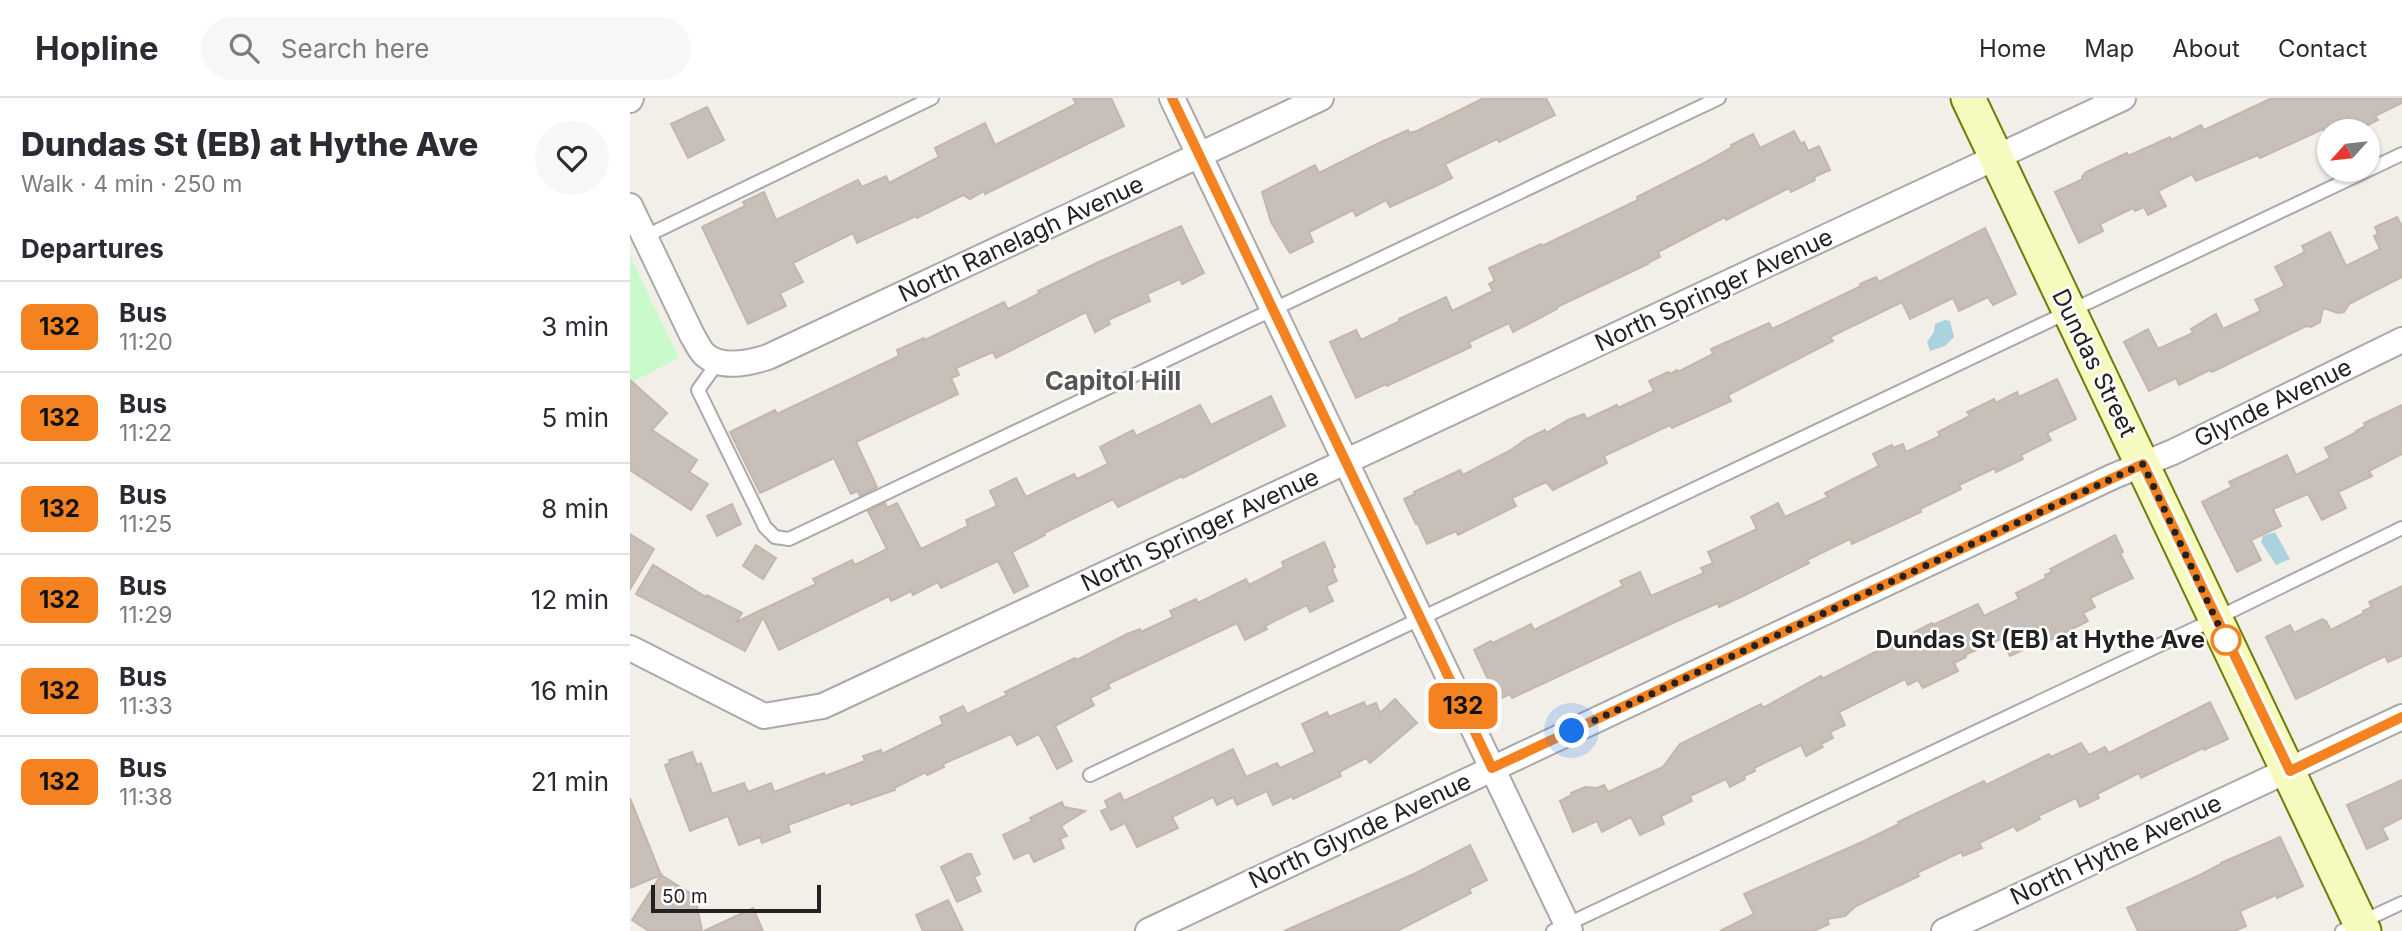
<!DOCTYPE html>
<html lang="en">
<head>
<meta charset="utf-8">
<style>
  body { margin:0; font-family:Inter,sans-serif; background:#f7f7f7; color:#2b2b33; height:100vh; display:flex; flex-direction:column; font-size:26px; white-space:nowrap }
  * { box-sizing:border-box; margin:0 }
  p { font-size:23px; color:#7c7c81 }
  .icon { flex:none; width:38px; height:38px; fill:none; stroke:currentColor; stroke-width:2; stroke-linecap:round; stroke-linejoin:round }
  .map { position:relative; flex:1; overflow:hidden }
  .side { display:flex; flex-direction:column; background:#fff; width:630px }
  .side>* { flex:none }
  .badge { padding:0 14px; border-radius:10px; font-size:24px; line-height:46px }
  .needle { width:46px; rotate:243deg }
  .fabs { position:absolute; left:1687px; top:21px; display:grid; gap:14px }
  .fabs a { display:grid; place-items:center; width:63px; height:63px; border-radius:50%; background:#fff; box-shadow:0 2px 5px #0004; font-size:35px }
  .scale { position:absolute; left:21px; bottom:18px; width:170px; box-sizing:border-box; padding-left:7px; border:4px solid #222; border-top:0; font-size:19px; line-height:24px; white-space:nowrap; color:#222; -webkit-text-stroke:5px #fff; paint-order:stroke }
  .you { position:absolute; width:35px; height:35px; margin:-18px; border:5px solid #fff; border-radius:50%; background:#1a73e8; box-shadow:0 0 0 10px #1a73e833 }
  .map>.badge { position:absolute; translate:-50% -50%; box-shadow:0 0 0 4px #fff }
  h2 { padding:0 21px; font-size:26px; line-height:63px }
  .round { display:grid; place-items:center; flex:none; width:74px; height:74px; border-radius:37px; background:#f7f7f7 }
  .head { display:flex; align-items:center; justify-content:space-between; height:119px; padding:0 21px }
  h1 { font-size:33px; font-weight:800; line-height:52px }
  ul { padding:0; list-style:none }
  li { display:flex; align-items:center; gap:21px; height:91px; padding:0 21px; border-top:2px solid #e1e1e2 }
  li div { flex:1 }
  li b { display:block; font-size:26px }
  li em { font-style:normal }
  li .badge { min-width:77px; font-weight:700; text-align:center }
  header { display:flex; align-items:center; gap:42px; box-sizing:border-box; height:98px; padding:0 35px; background:#fff; border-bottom:2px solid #e1e1e2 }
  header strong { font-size:33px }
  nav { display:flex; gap:38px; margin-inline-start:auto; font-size:24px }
  .search { width:490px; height:63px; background:#f7f7f7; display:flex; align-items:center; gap:18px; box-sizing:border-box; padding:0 24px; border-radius:38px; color:#7c7c81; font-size:26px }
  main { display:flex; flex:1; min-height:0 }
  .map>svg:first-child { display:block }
  .park { fill:#c8facc }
  .water { fill:#aad3df }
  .building { fill:#c7bfb8; stroke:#c4b6ab; stroke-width:2 }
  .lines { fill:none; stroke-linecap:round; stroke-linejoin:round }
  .lane-casing { stroke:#a9a9a9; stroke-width:16 }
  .street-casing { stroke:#a9a9a9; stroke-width:28 }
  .secondary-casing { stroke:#707d05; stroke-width:37 }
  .lane { stroke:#fff; stroke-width:12 }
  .street { stroke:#fff; stroke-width:24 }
  .secondary { stroke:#f7fabf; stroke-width:33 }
  .line-casing { stroke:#fff; stroke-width:16 }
  .line { stroke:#f58220; stroke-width:10 }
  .walk { stroke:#222; stroke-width:7; stroke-dasharray:0 12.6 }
  .stop-dot { fill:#fff; stroke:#f58220; stroke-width:3.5 }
  .labels { text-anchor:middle; stroke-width:5; stroke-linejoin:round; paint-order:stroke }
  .street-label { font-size:24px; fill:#222; stroke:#fff }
  .stop-label { font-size:24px; font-weight:bold; fill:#222; stroke:#fff; text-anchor:end }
  .neighbourhood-label { font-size:26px; font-weight:bold; fill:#555; stroke:#fff }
</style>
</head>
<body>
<header>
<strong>Hopline</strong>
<div class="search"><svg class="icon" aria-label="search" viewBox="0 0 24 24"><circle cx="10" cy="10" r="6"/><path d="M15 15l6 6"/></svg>Search here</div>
<nav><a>Home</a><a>Map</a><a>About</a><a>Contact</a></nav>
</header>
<main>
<section class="side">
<div class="head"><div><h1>Dundas St (EB) at Hythe Ave</h1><p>Walk · 4 min · 250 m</p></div><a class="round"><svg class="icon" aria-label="heart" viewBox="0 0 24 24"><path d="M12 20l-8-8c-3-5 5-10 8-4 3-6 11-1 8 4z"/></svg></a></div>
<h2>Departures</h2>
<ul>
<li><span class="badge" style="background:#f58220;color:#111">132</span><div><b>Bus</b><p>11:20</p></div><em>3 min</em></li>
<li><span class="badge" style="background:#f58220;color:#111">132</span><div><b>Bus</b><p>11:22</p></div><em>5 min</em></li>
<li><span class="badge" style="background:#f58220;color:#111">132</span><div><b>Bus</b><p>11:25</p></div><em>8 min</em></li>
<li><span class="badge" style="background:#f58220;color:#111">132</span><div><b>Bus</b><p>11:29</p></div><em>12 min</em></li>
<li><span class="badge" style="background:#f58220;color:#111">132</span><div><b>Bus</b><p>11:33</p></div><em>16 min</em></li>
<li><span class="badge" style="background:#f58220;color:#111">132</span><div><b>Bus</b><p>11:38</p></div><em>21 min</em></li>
</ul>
</section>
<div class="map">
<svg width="1772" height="833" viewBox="0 0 1772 833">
  <rect width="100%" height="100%" fill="#f2efe9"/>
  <polygon class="park" points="0,158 49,260 0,285"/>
  <g class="water">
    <polygon points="1315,222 1320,223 1324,239 1315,248 1300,253 1297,244 1304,234 1305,226"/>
    <polygon points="1645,434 1660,461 1646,467 1631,444 1633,438"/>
  </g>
  <g class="building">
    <polygon points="443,0 481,0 494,28 355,96 354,93 340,101 333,97 287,120 286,118 227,145 223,135 163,165 173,184 150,195 156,208 118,226 72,129 115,108 113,104 134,94 146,122 228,82 232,89 256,78 259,85 309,59 305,50 355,25 365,47 446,6"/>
    <polygon points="854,0 916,0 925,17 869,44 867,41 815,66 822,80 806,88 760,109 756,102 726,118 723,112 679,134 683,144 660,155 641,124 632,94 685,67 689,75 749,45 778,32 779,35 787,33"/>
    <polygon points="1642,0 1772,0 1772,5 1745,18 1748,22 1726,33 1694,33 1693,31 1630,60 1628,57 1566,83 1562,76 1528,93 1536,108 1518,117 1514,109 1505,113 1503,110 1470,126 1473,133 1449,145 1425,94 1453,81 1452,79 1456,74 1497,55 1498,58 1540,39 1541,42 1571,27 1574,32"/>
    <polygon points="77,9 94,42 58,60 41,26"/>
    <polygon points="1164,33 1171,46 1174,44 1178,53 1189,48 1200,72 1184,79 1185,82 1161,94 1159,90 1096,122 1095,119 1072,131 1028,154 1030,159 1017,165 1018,166 927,209 927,211 883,234 879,225 839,244 841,249 757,288 756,286 726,300 700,244 726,232 731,242 770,223 769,221 816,199 822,213 863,193 859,186 865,183 859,170 911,146 912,148 1008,102 1007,99 1072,66 1102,49 1101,47 1123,36 1130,50"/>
    <polygon points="1767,119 1772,128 1772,179 1719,206 1714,214 1708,215 1693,210 1690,224 1681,229 1676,228 1582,274 1580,272 1549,287 1546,280 1519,293 1494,244 1518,231 1528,251 1563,235 1561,231 1586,216 1593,231 1631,213 1625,202 1655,188 1645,169 1675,154 1672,148 1700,134 1716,168 1750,151 1744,138 1748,136 1745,129"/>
    <polygon points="551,128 574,175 552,186 550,181 517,196 520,203 478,222 480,226 465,234 456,214 366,260 363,254 326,270 329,277 321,280 328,296 226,344 247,389 230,398 228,393 221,396 204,360 130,395 100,334 145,312 147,316 269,258 267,252 294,240 295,242 374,204 378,211 410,195 408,193 471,163"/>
    <polygon points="1355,130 1386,196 1363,207 1358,199 1329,213 1323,200 1280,221 1272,204 1200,239 1203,243 1098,297 1101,303 1042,330 1040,327 974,358 977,365 923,392 916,384 882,400 886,408 828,437 826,433 797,446 788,426 786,426 774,401 785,396 784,394 830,372 833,377 881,352 896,341 915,332 916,335 938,322 954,316 957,321 987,307 988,310 1024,293 1019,283 1038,274 1040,276 1047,272 1048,274 1083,256 1081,251 1139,225 1142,231 1231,188 1230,186 1246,179 1249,184"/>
    <polygon points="1427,281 1446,321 1417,335 1421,342 1391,357 1393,361 1366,374 1365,370 1329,387 1331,391 1290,411 1291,414 1222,446 1220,441 1177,462 1179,465 1115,497 1089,509 1088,505 1045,524 882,600 880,596 868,602 844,552 861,543 863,545 901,526 904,532 993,488 990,483 1010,474 1021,498 1074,475 1071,470 1083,465 1078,454 1127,431 1121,419 1148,405 1155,419 1198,399 1195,395 1249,368 1243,356 1262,347 1263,350 1273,346 1276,354 1310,338 1308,334 1340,318 1337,314 1364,301 1366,305 1387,294 1389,299"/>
    <polygon points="0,282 37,315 22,332 67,362 59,374 78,386 61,412 0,372"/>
    <polygon points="641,298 655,328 553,380 552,378 488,409 483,401 414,435 415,437 382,454 398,488 384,495 368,463 311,490 308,484 283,497 281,493 261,503 259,498 149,552 133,519 115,553 6,496 23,467 76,499 77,497 112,515 106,524 186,486 183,481 222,462 225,467 257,451 238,413 255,405 257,410 267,405 291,451 338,428 336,422 367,408 360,393 386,380 396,399 444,376 447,381 478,366 470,349 503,332 506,338 570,307 581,327"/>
    <polygon points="1772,307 1772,356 1739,373 1742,378 1708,394 1716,410 1692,422 1678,396 1643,411 1651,428 1621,442 1631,462 1607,474 1572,404 1602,389 1599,384 1657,357 1666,377 1700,360 1695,350 1727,334 1726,333 1735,328 1734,325"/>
    <polygon points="102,406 111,426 87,438 77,418"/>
    <polygon points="0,436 24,451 0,491"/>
    <polygon points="1485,437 1493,454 1490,455 1503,480 1460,500 1465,509 1453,515 1458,523 1412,546 1410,544 1380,558 1371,541 1335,557 1336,559 1324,565 1328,573 1293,590 1288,582 1278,587 1275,581 1209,614 1215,627 1200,634 1203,640 1191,646 1193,649 1176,658 1171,647 1124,670 1125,673 1114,678 1115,681 1100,689 1096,681 1060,698 1062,703 1031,718 1034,726 1010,737 1001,719 972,734 967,723 943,734 930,703 942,697 941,695 955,689 967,690 974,687 978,694 1033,669 1050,646 1131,606 1133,610 1191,578 1192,581 1302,525 1303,527 1348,506 1354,518 1389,501 1386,495 1416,480 1415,477 1422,474 1420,471"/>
    <polygon points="694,444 705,469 702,471 707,483 696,488 703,503 680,514 677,507 635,528 637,531 615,542 607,525 478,586 480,590 460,600 464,607 425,628 442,663 427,671 409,636 387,647 381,636 313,666 314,669 297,677 296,674 264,690 265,692 221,707 220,704 158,727 160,734 132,745 130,739 109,747 98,718 60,733 35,667 40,665 39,662 62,654 67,667 71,665 82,696 114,685 118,694 141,685 144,694 194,675 195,678 235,663 233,658 251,652 252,656 313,626 310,619 333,608 337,616 377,597 375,594 445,560 447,562 497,536 510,531 511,534 543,519 540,513 566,501 568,505 616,481 619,487 654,469 652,464"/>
    <polygon points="126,447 146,460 133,481 113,468"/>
    <polygon points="1772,488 1772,558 1758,564 1755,558 1666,601 1636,539 1660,527 1664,535 1692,521 1696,523 1701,532 1734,515 1733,513 1742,509 1739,504"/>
    <polygon points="765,601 787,625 740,665 736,660 709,674 711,678 663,701 662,698 643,707 637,693 607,707 603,699 587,707 583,699 542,719 548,730 507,749 495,725 481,732 471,713 478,710 475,703 490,695 494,703 603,651 616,679 647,665 650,670 685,654 672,626 697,614 699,619 734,604 736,609 746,605 750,615"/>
    <polygon points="1580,604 1598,641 1574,652 1573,650 1511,680 1509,675 1467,696 1469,700 1450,709 1446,700 1408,718 1410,721 1387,733 1384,728 1349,745 1352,750 1333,758 1331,754 1287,775 1289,778 1226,808 1215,818 1197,821 1199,826 1184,833 1090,833 1124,816 1114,796 1232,744 1269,726 1268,724 1354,683 1356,687 1419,656 1421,659 1451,645 1459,657 1475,649 1479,655"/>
    <polygon points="1772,682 1772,720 1752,730 1758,741 1737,751 1717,707"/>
    <polygon points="0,700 31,777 65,798 72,833 19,833 2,822 31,777 0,790"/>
    <polygon points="432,704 434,709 455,713 431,728 437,738 430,741 434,750 404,764 399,754 384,761 373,737 402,723 400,720"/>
    <polygon points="1650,739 1673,788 1647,800 1646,797 1610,813 1616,828 1605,833 1508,833 1497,810 1570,777 1591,766 1591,765"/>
    <polygon points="840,747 857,782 839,791 841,795 767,833 654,833 784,776"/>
    <polygon points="337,756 341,756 350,776 344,779 351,793 327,804 311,769"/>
    <polygon points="318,802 333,833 293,833 286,817"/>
    <polygon points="123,810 133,833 74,833"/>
  </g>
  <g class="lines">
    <g class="lane-casing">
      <g id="lane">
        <polyline points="14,139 302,0"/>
        <polyline points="88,264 68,292 135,429 145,439 159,441 1089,0"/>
        <polyline points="460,677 1772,56"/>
        <polyline points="923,833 1585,521 1772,430"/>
        <polyline points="1712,833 1772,805"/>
      </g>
    </g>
    <g class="street-casing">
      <g id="street">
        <polyline points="542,0 940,833"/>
        <polyline points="0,2 1,0"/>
        <path d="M0 108 62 237C66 243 69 251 74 256 91 272 119 265 138 259L691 0"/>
        <polyline points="0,550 134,618 193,608 1493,0"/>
        <polyline points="518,833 1484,378 1543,354 1772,242"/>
        <polyline points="1314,833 1772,619"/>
      </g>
    </g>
    <g class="secondary-casing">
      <polyline id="secondary" points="1338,0 1734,833"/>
    </g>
    <use href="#lane" class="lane"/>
    <use href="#street" class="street"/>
    <use href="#secondary" class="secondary"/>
  </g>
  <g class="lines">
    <g class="line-casing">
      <polyline id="line" points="542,0 862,670 1513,366 1660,673 1772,619"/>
    </g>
    <use href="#line" class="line"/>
    <polyline class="walk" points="942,633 1513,366 1597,545 1596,542"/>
  </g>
  <circle class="stop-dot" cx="1596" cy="542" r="14"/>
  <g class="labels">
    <g class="street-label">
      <text transform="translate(391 141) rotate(-25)" y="8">North Ranelagh Avenue</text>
      <text transform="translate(1084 192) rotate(-25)" y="8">North Springer Avenue</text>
      <text transform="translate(1464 265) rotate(64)" y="8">Dundas Street</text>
      <text transform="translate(1643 305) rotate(-26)" y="8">Glynde Avenue</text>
      <text transform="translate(570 432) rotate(-25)" y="8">North Springer Avenue</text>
      <text transform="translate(730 733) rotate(-25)" y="8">North Glynde Avenue</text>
      <text transform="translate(1486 752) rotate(-25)" y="8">North Hythe Avenue</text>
    </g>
    <g class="stop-label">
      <text x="1575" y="550">Dundas St (EB) at Hythe Ave</text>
    </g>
    <g class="neighbourhood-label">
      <text x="483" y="292">Capitol Hill</text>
    </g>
  </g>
</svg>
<div class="fabs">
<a><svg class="needle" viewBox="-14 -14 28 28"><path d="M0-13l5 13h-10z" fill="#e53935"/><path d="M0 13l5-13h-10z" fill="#7c7c81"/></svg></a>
</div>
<div class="scale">50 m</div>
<div class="you" style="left:942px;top:633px"></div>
<b class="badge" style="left:833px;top:608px;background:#f58220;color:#111">132</b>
</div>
</main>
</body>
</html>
